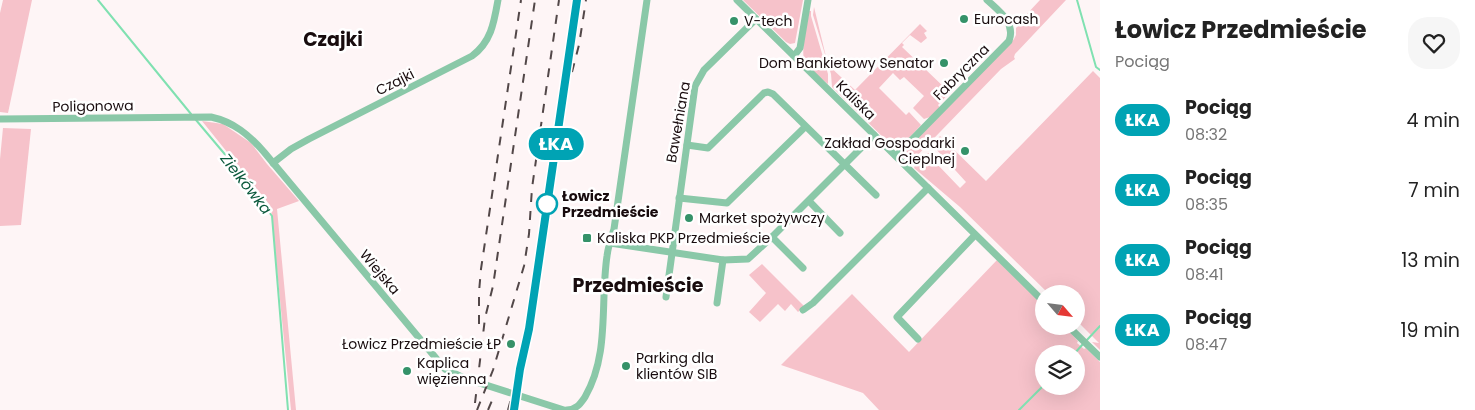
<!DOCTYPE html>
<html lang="pl">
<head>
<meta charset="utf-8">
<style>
  body { margin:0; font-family:Poppins,sans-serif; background:#f6f6f6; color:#222; height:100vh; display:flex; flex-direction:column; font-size:19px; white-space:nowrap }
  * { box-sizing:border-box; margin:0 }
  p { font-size:16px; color:#767676 }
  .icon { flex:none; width:28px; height:28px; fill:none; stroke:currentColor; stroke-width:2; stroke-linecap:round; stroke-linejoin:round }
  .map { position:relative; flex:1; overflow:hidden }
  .panel { display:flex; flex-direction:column; background:#fff; width:375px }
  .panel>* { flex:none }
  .badge { padding:0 10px; border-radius:16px; font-size:18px; line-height:32px }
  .needle { width:32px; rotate:118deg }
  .buttons { position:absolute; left:1035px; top:285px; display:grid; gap:10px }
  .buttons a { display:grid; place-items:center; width:50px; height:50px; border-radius:50%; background:#fff; box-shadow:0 5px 20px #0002; font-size:25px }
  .map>.badge { position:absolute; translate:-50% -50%; box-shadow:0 0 0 2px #fff }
  .round { display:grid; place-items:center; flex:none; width:52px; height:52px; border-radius:20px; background:#f6f6f6 }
  .summary { display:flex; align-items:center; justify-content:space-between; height:85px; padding:0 15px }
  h1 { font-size:24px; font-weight:700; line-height:38px }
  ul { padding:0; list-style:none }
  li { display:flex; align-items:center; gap:15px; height:70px; padding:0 15px }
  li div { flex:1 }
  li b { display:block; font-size:19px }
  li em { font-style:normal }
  li .badge { min-width:55px; font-weight:700; text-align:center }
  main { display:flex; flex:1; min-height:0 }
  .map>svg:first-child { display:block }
  .green { fill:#f6c2ca; fill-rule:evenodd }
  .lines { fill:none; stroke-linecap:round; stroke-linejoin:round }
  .stream { stroke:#80e1b1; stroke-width:2 }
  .street { stroke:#8ac8a8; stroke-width:7 }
  .rail { stroke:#524748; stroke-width:2; stroke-dasharray:9 9; stroke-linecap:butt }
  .line-casing { stroke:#fff; stroke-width:11 }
  .line { stroke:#00a3b4; stroke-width:8 }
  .poi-dot { fill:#359269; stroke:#fff; stroke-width:2 }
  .stop-dot { fill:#fff; stroke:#00a3b4; stroke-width:2.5 }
  .labels { text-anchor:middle; stroke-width:5; stroke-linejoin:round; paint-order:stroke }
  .poi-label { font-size:14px; fill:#180c0e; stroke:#fff; text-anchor:start }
  .street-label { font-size:14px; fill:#180c0e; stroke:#fff }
  .stop-label { font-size:14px; font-weight:bold; fill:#180c0e; stroke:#fff; text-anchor:start }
  .water-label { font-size:15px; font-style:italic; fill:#09583b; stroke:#fff }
  .district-label { font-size:19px; font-weight:bold; fill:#180c0e; stroke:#fff }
</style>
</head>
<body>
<main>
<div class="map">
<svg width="1100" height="410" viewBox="0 0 1100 410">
  <rect width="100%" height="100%" fill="#fef5f6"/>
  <g class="green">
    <polygon points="3,0 32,0 8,113 0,112 0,13"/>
    <polygon points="743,0 803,0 795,43 790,44 786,42"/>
    <polygon points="1040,0 1066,0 1015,54 1014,57 1015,59 1001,69 910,163 902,157 904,152 1014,39 1016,35 1016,28 1024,20 1025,16"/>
    <polygon points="814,7 828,65 855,90 920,24 927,31 924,33 927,38 921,43 910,35 902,43 904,45 902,47 946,89 949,87 951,91 938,105 940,108 930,117 924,119 913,108 924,96 904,77 900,80 893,73 879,88 906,115 909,112 921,125 898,150 895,149 832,87 831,74 813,15"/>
    <path d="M809 11H811V16L828 74V84C821 78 809 70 805 62 800 51 808 23 809 11Z"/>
    <path d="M1093 71 1100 78V350L1092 342 1099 343 1076 320V294H1049L960 207 914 168C917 160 923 154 930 153L940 161 937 164 960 188 966 182 935 148 934 143 940 136 986 181Z"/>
    <polygon points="202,121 223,124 251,143 267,164 299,201 277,209 296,410 291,410 271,209 269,204"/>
    <polygon points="3,128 31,129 21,225 0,226 0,159"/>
    <path d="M997 260 1044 306V326H1064L1078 341 1077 343 1084 349 1086 348 1100 362V410H879L863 393 781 365 852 294 909 352ZM1044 354H1076V386H1044Z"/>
    <polygon points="762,264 804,306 798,312 791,304 785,311 778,304 760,322 749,312 766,293 749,275"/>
  </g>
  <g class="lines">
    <g class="stream">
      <polyline points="98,0 191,114"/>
      <polyline points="1077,0 1096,67 1100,70"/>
      <polyline points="196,120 228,158 272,216 288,410"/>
      <polyline points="1086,341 1100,326"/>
      <polyline points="1074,354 1083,344"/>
      <polyline points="1019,410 1044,385"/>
    </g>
    <g class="street">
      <polyline points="737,0 1044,302"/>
      <polyline points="794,56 800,48 808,0"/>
      <path d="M0 119 211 117C234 122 249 135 264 152L445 369 464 378 564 410"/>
      <polyline points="687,145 708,148 764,93 768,92 773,94 876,195"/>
      <path d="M896 156 1009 41C1016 23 999 11 987 0"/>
      <path d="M273 163 291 149 309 139 472 56C491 42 494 23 498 0"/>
      <polyline points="679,198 727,203 805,127"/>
      <polyline points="809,201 840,233"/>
      <polyline points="772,237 803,268"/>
      <polyline points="610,243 723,260 748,259 772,237 874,135"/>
      <polyline points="666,297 695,86 704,70 756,19"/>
      <polyline points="717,303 723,260"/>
      <polyline points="803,310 813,303 928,188"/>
      <polyline points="1068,326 1100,357"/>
      <polyline points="918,339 897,317 975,235"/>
      <path d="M567 410C577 409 580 404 585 397 610 354 600 303 607 256 608 247 611 238 614 229L647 0"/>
    </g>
    <g class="rail">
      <polyline points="572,72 579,45 586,0"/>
      <polyline points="479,324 479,292 481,269 521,0"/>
      <polyline points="475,403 485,318 493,286 535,0"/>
      <polyline points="477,410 493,370 524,266 529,234 532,188 559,0"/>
      <polyline points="488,410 494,396"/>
      <polyline points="508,410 527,340 577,0"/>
    </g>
  </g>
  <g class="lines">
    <g class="line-casing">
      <polyline id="line" points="514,410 520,369 529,329 577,0"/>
    </g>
    <use href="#line" class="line"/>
  </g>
  <g class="poi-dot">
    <circle cx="964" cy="19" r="5"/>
    <circle cx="734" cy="21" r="5"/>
    <circle cx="944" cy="63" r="5"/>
    <circle cx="965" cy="151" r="5"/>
    <circle cx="689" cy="218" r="5"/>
    <rect x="582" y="233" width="10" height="10" rx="2.5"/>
    <circle cx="511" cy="344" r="5"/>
    <circle cx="626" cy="366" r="5"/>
    <circle cx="407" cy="371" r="5"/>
  </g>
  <circle class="stop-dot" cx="547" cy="204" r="10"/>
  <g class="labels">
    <g class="poi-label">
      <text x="974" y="24">Eurocash</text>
      <text x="744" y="26">V-tech</text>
      <text x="934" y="68" text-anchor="end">Dom Bankietowy Senator</text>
      <text x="955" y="148" text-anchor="end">Zakład Gospodarki<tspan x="955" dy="16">Cieplnej</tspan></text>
      <text x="699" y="223">Market spożywczy</text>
      <text x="597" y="243">Kaliska PKP Przedmieście</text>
      <text x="501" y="349" text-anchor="end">Łowicz Przedmieście ŁP</text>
      <text x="636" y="363">Parking dla<tspan x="636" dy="16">klientów SIB</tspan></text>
      <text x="417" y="368">Kaplica<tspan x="417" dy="16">więzienna</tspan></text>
    </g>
    <g class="street-label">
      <text transform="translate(961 72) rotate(-45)" y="5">Fabryczna</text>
      <text transform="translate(395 82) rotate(-27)" y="5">Czajki</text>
      <text transform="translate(856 100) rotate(45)" y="5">Kaliska</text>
      <text transform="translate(93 106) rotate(-1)" y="5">Poligonowa</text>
      <text transform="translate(678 122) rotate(-80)" y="5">Bawełniana</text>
      <text transform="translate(380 272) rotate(50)" y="5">Wiejska</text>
    </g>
    <g class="stop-label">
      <text x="562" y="201">Łowicz<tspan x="562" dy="16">Przedmieście</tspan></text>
    </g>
    <g class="water-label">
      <text transform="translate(246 184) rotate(52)" y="5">Zielkówka</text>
    </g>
    <g class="district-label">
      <text x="333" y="46">Czajki</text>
      <text x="638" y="292">Przedmieście</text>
    </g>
  </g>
</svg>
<div class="buttons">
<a><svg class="needle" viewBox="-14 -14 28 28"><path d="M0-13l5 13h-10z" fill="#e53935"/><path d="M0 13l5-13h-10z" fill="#767676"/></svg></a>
<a><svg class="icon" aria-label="layers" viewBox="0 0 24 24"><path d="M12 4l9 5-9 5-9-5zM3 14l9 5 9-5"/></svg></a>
</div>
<b class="badge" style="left:556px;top:144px;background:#00a3b4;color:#fff">ŁKA</b>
</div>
<section class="panel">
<div class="summary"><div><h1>Łowicz Przedmieście</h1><p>Pociąg</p></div><a class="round"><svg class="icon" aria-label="heart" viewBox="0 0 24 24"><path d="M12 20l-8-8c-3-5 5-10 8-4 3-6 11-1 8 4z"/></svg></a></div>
<ul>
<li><span class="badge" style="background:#00a3b4;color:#fff">ŁKA</span><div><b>Pociąg</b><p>08:32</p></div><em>4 min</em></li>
<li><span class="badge" style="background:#00a3b4;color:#fff">ŁKA</span><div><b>Pociąg</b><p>08:35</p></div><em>7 min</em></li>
<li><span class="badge" style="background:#00a3b4;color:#fff">ŁKA</span><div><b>Pociąg</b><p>08:41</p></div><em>13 min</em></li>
<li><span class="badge" style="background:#00a3b4;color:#fff">ŁKA</span><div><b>Pociąg</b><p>08:47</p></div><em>19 min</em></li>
</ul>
</section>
</main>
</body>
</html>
